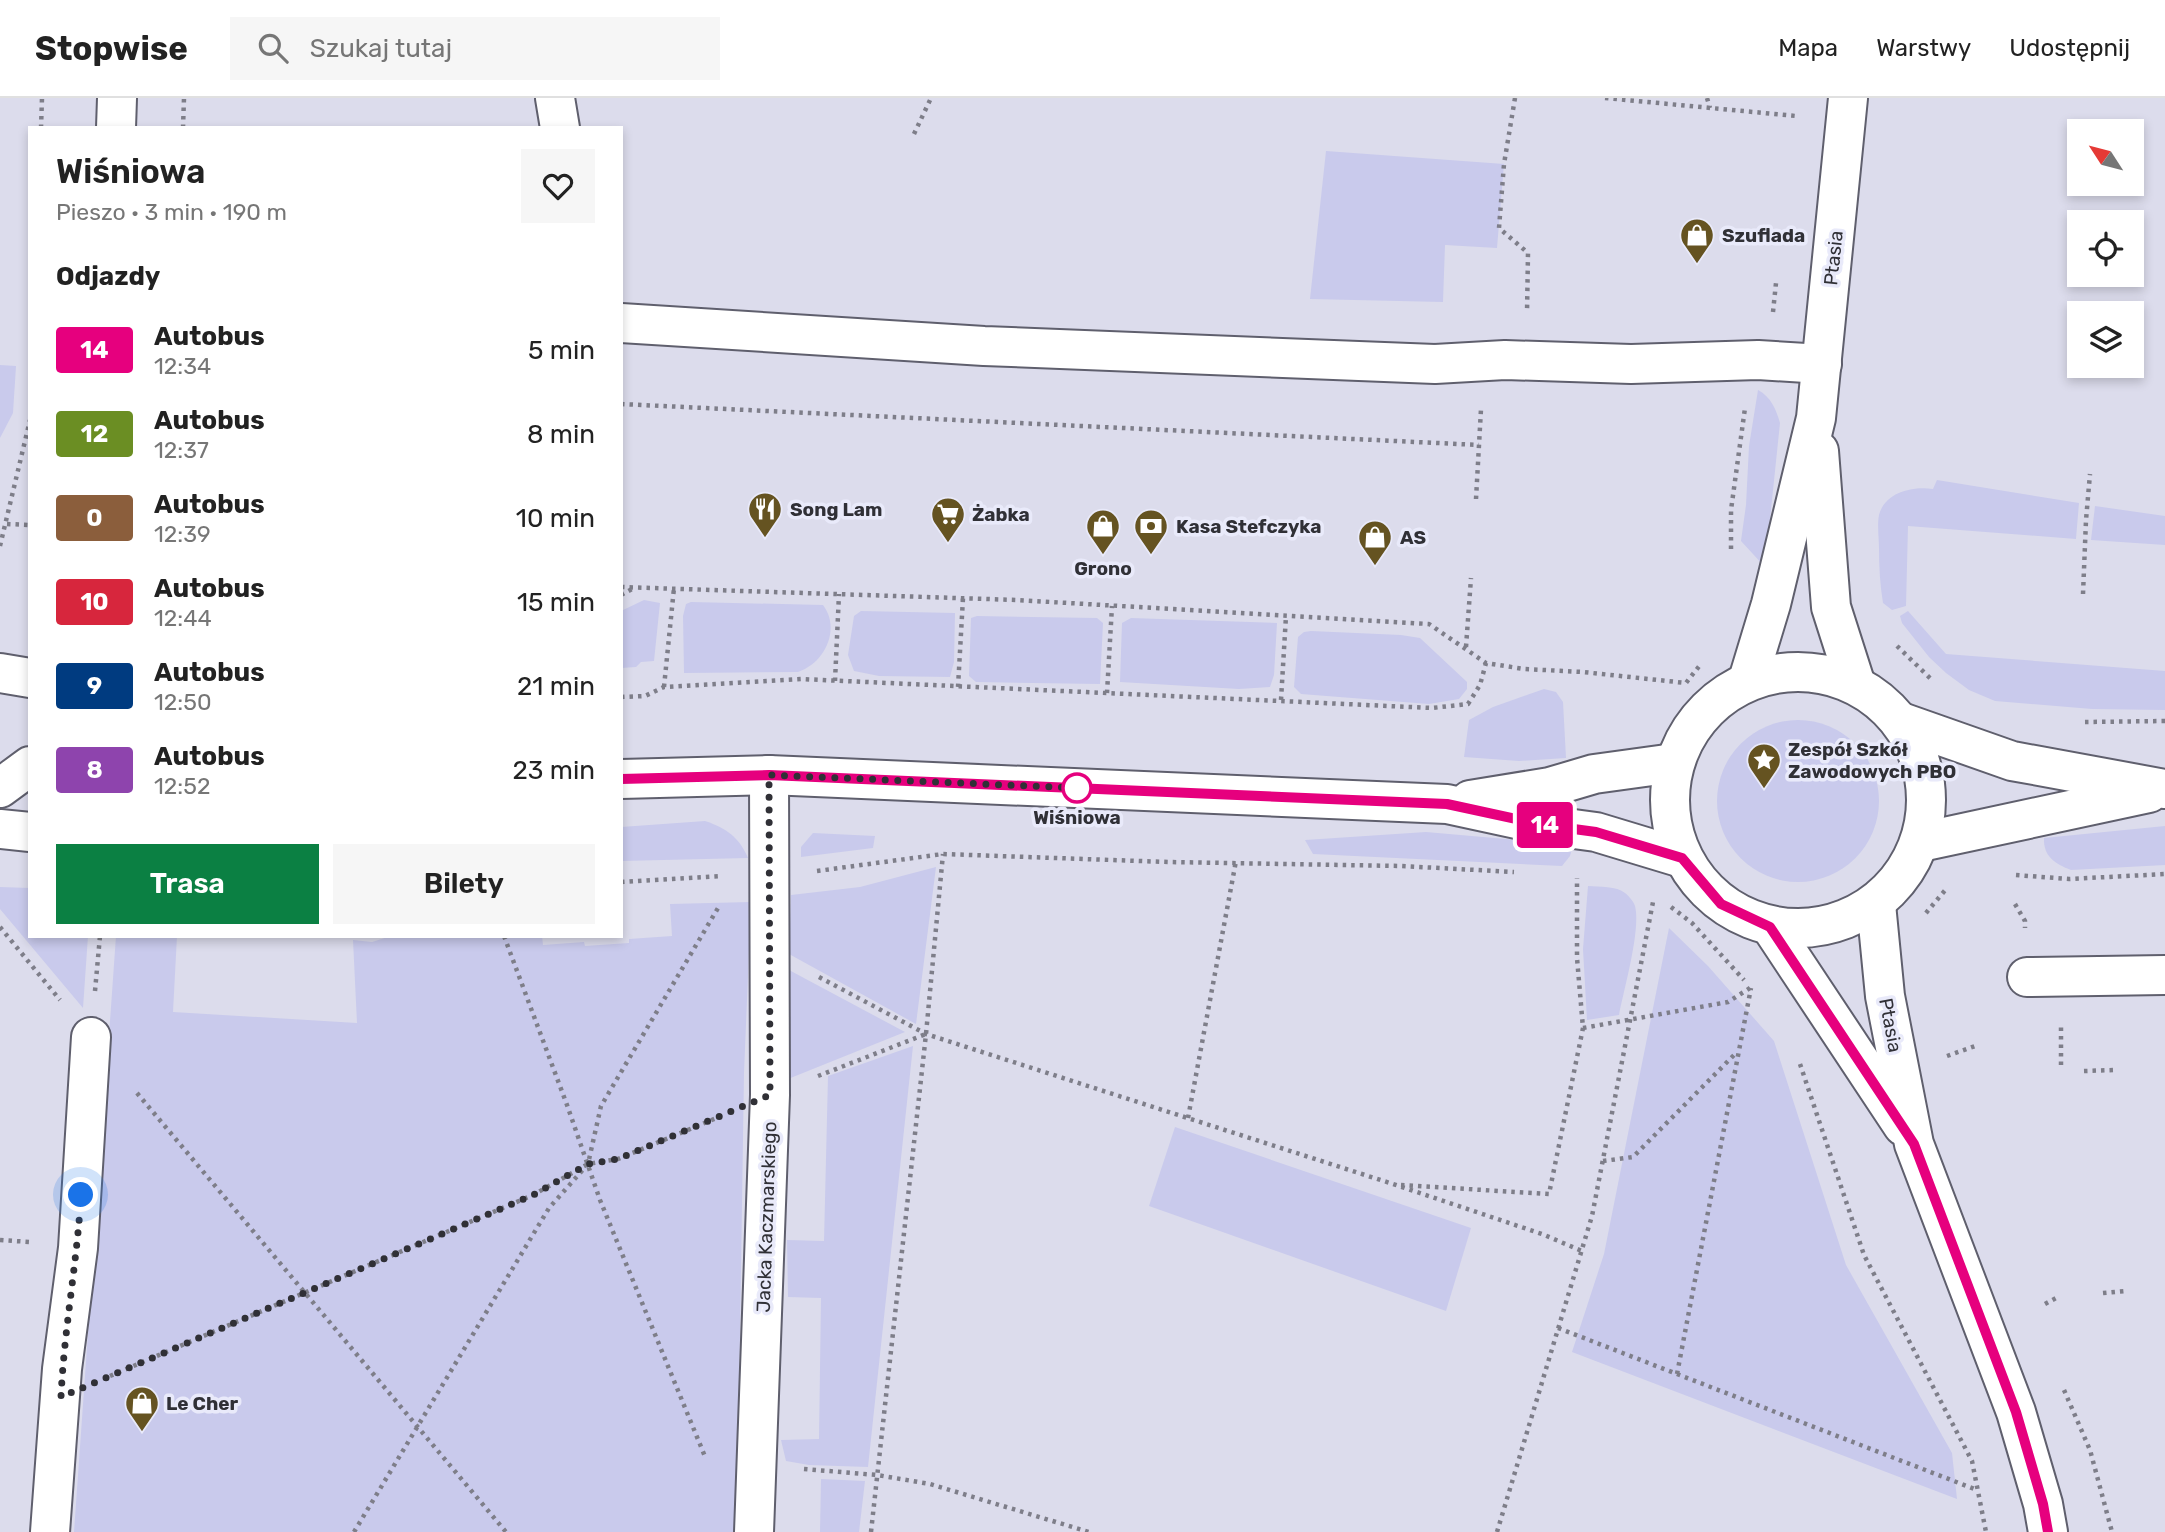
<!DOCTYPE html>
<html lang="pl">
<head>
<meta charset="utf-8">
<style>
  body { margin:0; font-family:Rubik,sans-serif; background:#f6f6f6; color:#222; height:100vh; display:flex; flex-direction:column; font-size:26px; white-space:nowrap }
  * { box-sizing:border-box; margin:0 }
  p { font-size:23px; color:#767676 }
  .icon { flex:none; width:38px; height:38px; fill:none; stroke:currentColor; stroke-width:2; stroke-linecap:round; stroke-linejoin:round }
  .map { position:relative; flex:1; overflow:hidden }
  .panel { position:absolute; left:28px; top:28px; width:595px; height:812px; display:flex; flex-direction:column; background:#fff; border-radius:0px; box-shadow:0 4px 10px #0003 }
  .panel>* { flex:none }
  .badge { padding:0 14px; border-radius:5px; font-size:24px; line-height:46px }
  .needle { width:46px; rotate:306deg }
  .fabs { position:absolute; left:2067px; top:21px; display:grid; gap:14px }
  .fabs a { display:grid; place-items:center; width:77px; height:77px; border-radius:0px; background:#fff; box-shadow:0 4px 10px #0003; font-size:35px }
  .you { position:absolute; width:35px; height:35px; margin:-18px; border:5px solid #fff; border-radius:50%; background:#1a73e8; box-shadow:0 0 0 10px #1a73e833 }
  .map>.badge { position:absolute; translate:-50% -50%; box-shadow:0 0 0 4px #fff }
  h2 { padding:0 28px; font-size:26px; line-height:63px }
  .round { display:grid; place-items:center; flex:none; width:74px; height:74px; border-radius:0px; background:#f6f6f6 }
  .head { display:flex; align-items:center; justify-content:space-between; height:119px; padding:0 28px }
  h1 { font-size:33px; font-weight:600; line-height:52px }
  .cta { display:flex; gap:14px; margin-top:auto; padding:14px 28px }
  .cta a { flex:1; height:80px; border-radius:0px; background:#0b8043; color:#fff; font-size:28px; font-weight:600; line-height:80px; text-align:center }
  .cta a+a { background:#f6f6f6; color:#222 }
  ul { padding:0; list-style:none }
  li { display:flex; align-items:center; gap:21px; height:84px; padding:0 28px }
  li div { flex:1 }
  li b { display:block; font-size:26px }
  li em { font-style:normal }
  li .badge { min-width:77px; font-weight:700; text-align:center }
  header { display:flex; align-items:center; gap:42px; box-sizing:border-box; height:98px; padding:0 35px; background:#fff; border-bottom:2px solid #e0e0e0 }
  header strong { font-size:33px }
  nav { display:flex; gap:38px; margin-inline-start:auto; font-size:24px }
  .search { width:490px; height:63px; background:#f6f6f6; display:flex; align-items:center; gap:18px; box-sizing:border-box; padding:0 24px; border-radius:0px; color:#767676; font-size:26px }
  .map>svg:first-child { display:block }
  .green { fill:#c9caec }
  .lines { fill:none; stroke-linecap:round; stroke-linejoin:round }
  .minor-casing { stroke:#5f5f6d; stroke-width:42 }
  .path { stroke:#7e7e89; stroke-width:4.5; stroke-dasharray:3.5 5; stroke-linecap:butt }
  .minor { stroke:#fff; stroke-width:38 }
  .line-casing { stroke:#fff; stroke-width:16 }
  .line { stroke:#e6007e; stroke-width:10 }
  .walk { stroke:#303036; stroke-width:7; stroke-dasharray:0 12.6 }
  .stop-dot { fill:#fff; stroke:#e6007e; stroke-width:3.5 }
  .labels { text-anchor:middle; stroke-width:7; stroke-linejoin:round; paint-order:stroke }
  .poi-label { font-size:19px; font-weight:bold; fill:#303036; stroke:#e9eafa; text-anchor:start }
  .street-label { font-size:19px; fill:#303036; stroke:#e9eafa }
  .stop-label { font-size:19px; font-weight:bold; fill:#303036; stroke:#e9eafa }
</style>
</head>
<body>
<header>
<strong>Stopwise</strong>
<div class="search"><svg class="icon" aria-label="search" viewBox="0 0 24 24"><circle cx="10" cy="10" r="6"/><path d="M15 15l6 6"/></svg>Szukaj tutaj</div>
<nav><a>Mapa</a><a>Warstwy</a><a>Udostępnij</a></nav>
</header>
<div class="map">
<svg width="2165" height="1434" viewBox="0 0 2165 1434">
  <rect width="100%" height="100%" fill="#dcdcec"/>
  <g class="green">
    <polygon points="1326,53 1504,66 1497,150 1445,147 1443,204 1310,201"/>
    <polygon points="0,267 16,268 13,315 0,340"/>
    <path d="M1758 292C1771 299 1776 311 1780 325L1765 469 1741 443 1746 407 1749 348Z"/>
    <path d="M1937 382 2079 405 2076 441 1908 428 1906 508 1892 512 1883 505C1880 487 1879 469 1879 450 1879 440 1877 427 1879 417 1885 394 1913 388 1933 391Z"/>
    <polygon points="2095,408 2165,418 2165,447 2091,442"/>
    <polygon points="644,502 660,505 654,563 641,564 636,569 621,570 621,513"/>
    <path d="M691 504 823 507C841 531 825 565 798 574L684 575 683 518 686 506Z"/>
    <polygon points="861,513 955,515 954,564 950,579 879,578 854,573 848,557 854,518"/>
    <polygon points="1908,513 1946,556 2165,573 2165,612 2092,611 1995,603 1969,592 1946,575 1929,559 1902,525 1900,518"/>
    <polygon points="977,518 1097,520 1103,525 1100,586 976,584 969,578 971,520"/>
    <polygon points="1131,520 1277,525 1274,577 1270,589 1239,591 1120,584 1122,525"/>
    <polygon points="1311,533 1401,537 1420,540 1467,584 1467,591 1459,601 1429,606 1301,596 1294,589 1298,539 1304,534"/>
    <polygon points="1544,591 1556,594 1563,604 1566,660 1519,663 1464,659 1469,622 1493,609"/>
    <circle cx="1798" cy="703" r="81"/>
    <path d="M705 723C726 730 739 739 748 760L621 763V729Z"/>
    <path d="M2165 728V767L2071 772C2055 766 2043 758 2044 740Z"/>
    <polygon points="1426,734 1573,747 1570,758 1562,768 1313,756 1305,742"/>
    <polygon points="813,735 875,738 873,750 801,759 801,749"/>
    <polygon points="936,769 916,926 789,856 791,797 860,789"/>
    <path d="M1588 788C1599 789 1617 788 1625 795 1629 798 1634 804 1635 808 1641 832 1624 891 1619 917L1587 922 1583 851Z"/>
    <polygon points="0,789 30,790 30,838 88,838 83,910 0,811"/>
    <polygon points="751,804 744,975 737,1434 74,1434 116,838 177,838 173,914 357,925 353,842 372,844 391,838 542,838 543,847 584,844 585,848 629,845 629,841 672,838 670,806"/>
    <polygon points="1669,830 1708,868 1774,943 1846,1167 1952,1355 1957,1401 1572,1254 1604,1156"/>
    <polygon points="789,872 905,934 788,981"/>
    <polygon points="913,948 868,1369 809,1367 786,1363 781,1342 819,1341 821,1200 788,1199 787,1142 824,1143 828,978"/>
    <polygon points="1175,1029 1471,1130 1446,1213 1149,1108"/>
    <polygon points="821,1381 865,1383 859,1434 820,1434"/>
  </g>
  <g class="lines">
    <g class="minor-casing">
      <g id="minor">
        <polyline points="555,0 560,30"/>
        <polyline points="116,30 117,0"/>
        <polyline points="621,225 984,248 1435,266 1505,262 1631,266 1758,262 1822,266"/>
        <polyline points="1819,353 1831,509 1855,584"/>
        <circle cx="1798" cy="702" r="128"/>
        <polyline points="0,575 30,580"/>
        <polyline points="1748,582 1771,506 1816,320 1848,0"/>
        <polyline points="1904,625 2012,663 2165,691"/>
        <polyline points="621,681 769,677 1447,706 1544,727 1596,734 1682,760"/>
        <polyline points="0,690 30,668"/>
        <polyline points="1470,702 1550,689 1594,676 1674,665"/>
        <polyline points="0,731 30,734"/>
        <polyline points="1921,744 2149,695"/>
        <polyline points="1876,806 1885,898 1914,1046 2016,1314 2043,1406 2048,1434"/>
        <polyline points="1771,829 1903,1028"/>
        <polyline points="2027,879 2165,877"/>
        <polyline points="50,1434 62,1271 78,1150 91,939"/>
        <polyline points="754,1434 770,997 769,677"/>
      </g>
    </g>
    <g class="path">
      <polyline points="1515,0 1504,66 1499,130 1528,155 1527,215"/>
      <polyline points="1605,0 1796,18"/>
      <polyline points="1707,0 1710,10"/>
      <polyline points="41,30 42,0"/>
      <polyline points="183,30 184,0"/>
      <polyline points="914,36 931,0"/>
      <polyline points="1773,214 1776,185"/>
      <polyline points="621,306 1479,347"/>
      <polyline points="1476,401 1481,311"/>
      <polyline points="7,426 30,427"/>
      <polyline points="0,448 30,322"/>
      <polyline points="1731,451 1731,412 1745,310"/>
      <polyline points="621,489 1017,502 1429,526 1486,565 1524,571 1583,574 1686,585 1700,567"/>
      <polyline points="2083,496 2086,422 2090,376"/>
      <polyline points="621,497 634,490"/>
      <polyline points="1897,548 1931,581"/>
      <polyline points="1466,549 1471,480"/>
      <polyline points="835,583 839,496"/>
      <polyline points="664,589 674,490"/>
      <polyline points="958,589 963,500"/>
      <polyline points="1107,595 1112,508"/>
      <polyline points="621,599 645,598 664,589 801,581 1432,610 1468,606 1480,587 1486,565"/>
      <polyline points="1281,602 1286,518"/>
      <polyline points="2085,624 2165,623"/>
      <polyline points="817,773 943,756 1168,764 1401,768 1514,774"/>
      <polyline points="2016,777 2069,781 2165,776"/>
      <polyline points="621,784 722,778"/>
      <polyline points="2015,806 2025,823 2025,830"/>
      <polyline points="1671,809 1692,825 1744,882"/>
      <polyline points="1926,815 1947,790"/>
      <polyline points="0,829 60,902"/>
      <polyline points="504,838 567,1007 600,1102 706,1361"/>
      <polyline points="819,879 926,936 1393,1086 1542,1136 1582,1153"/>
      <polyline points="95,893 100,838"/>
      <polyline points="1583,930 1728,904 1750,890"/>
      <polyline points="1947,958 1978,947"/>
      <polyline points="1800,966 1864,1157 1972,1363 1986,1434"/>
      <polyline points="2061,967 2061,926"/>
      <polyline points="2084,973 2115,972"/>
      <polyline points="818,978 926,936"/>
      <polyline points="137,995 506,1434"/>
      <polyline points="1188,1020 1236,763"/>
      <polyline points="1603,1063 1633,1059 1737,954"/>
      <polyline points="1401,1087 1549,1096 1583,930 1577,860 1577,780"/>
      <polyline points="0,1142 30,1144"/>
      <polyline points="2103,1195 2125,1193"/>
      <polyline points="2045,1206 2060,1198"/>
      <polyline points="1558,1230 1977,1392"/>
      <polyline points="1677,1276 1751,890"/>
      <polyline points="110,1278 533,1097 588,1066 618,1061 719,1019"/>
      <polyline points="2064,1292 2090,1352 2112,1434"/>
      <polyline points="804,1371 877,1377 930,1386 1089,1434"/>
      <polyline points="354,1434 549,1110 588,1066 601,1008 718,810"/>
      <polyline points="871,1434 926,936 943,756"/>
      <polyline points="1497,1434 1592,1118 1653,804"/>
    </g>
    <use href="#minor" class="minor"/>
  </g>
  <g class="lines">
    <g class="line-casing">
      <polyline id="line" points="621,681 769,677 1447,706 1544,727 1596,734 1682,760 1721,806 1770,829 1914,1046 2016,1314 2043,1406 2048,1434"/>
    </g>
    <use href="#line" class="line"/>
    <path class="walk" d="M81 1097C77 1165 64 1232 61 1299L533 1097 588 1066 618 1061 770 997 769 677 1077 690"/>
  </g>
  <defs>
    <g id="shop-pin" transform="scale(1.75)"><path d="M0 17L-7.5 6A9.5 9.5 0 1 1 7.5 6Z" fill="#655321" stroke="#e9eafa"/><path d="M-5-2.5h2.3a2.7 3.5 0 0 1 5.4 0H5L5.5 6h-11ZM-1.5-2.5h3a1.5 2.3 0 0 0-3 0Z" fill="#fff"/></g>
    <g id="restaurant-pin" transform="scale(1.75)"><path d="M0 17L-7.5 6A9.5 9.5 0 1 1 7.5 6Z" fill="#655321" stroke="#e9eafa"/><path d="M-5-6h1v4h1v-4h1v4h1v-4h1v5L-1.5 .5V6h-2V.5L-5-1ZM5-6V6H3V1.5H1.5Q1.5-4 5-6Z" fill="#fff"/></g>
    <g id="supermarket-pin" transform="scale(1.75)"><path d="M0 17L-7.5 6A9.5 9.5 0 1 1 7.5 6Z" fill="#655321" stroke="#e9eafa"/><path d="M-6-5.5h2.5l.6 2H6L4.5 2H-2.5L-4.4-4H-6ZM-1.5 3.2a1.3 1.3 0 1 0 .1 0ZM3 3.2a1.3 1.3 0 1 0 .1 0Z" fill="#fff"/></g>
    <g id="bank-pin" transform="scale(1.75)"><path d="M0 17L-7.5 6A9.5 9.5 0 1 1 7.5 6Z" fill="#655321" stroke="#e9eafa"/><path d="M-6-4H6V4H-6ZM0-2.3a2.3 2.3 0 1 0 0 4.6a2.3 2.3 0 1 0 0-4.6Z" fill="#fff"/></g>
    <g id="sight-pin" transform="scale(1.75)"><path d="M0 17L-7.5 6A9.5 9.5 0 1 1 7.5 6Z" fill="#655321" stroke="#e9eafa"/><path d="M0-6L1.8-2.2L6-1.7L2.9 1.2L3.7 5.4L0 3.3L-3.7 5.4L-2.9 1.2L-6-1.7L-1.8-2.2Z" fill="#fff"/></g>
  </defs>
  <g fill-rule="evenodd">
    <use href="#shop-pin" x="1697" y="137"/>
    <use href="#restaurant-pin" x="765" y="411"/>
    <use href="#supermarket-pin" x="948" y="416"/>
    <use href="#shop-pin" x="1103" y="428"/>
    <use href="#bank-pin" x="1151" y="428"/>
    <use href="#shop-pin" x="1375" y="439"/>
    <use href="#sight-pin" x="1764" y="662"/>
    <use href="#shop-pin" x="142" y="1305"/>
  </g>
  <circle class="stop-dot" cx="1077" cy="690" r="14"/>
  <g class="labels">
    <g class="poi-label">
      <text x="1722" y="144">Szuflada</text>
      <text x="790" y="418">Song Lam</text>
      <text x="972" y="423">Żabka</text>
      <text x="1176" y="435">Kasa Stefczyka</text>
      <text x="1400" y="446">AS</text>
      <text x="1103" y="477" text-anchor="middle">Grono</text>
      <text x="1788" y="658">Zespół Szkół<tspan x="1788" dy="22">Zawodowych PBO</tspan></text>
      <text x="166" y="1312">Le Cher</text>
    </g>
    <g class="street-label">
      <text transform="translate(1833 160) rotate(-84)" y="7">Ptasia</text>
      <text transform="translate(1891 927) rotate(79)" y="7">Ptasia</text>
      <text transform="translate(766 1119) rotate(-88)" y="7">Jacka Kaczmarskiego</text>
    </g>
    <g class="stop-label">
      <text x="1077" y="726">Wiśniowa</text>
    </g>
  </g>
</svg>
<div class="fabs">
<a><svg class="needle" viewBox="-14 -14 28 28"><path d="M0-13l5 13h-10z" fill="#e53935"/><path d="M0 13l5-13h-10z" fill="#767676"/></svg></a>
<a><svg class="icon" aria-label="locate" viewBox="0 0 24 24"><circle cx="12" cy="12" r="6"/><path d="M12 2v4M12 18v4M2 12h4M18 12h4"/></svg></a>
<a><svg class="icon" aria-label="layers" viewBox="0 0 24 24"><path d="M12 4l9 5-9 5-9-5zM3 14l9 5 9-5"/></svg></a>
</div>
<div class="you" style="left:81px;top:1097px"></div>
<b class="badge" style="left:1545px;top:727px;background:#e6007e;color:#fff">14</b>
<section class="panel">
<div class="head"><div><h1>Wiśniowa</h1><p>Pieszo · 3 min · 190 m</p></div><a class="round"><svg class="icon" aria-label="heart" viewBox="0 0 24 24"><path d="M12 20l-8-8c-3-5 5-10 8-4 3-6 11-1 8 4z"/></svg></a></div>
<h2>Odjazdy</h2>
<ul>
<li><span class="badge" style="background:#e6007e;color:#fff">14</span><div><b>Autobus</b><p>12:34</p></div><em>5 min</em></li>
<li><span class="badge" style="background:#6b8e23;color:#fff">12</span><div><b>Autobus</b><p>12:37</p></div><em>8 min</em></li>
<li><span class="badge" style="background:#8b5e3c;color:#fff">0</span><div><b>Autobus</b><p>12:39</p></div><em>10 min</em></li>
<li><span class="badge" style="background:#d7263d;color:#fff">10</span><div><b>Autobus</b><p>12:44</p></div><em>15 min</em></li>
<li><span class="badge" style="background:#003b80;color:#fff">9</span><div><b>Autobus</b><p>12:50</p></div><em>21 min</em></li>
<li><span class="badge" style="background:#8e44ad;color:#fff">8</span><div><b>Autobus</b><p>12:52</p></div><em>23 min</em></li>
</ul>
<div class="cta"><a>Trasa</a><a>Bilety</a></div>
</section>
</div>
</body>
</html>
